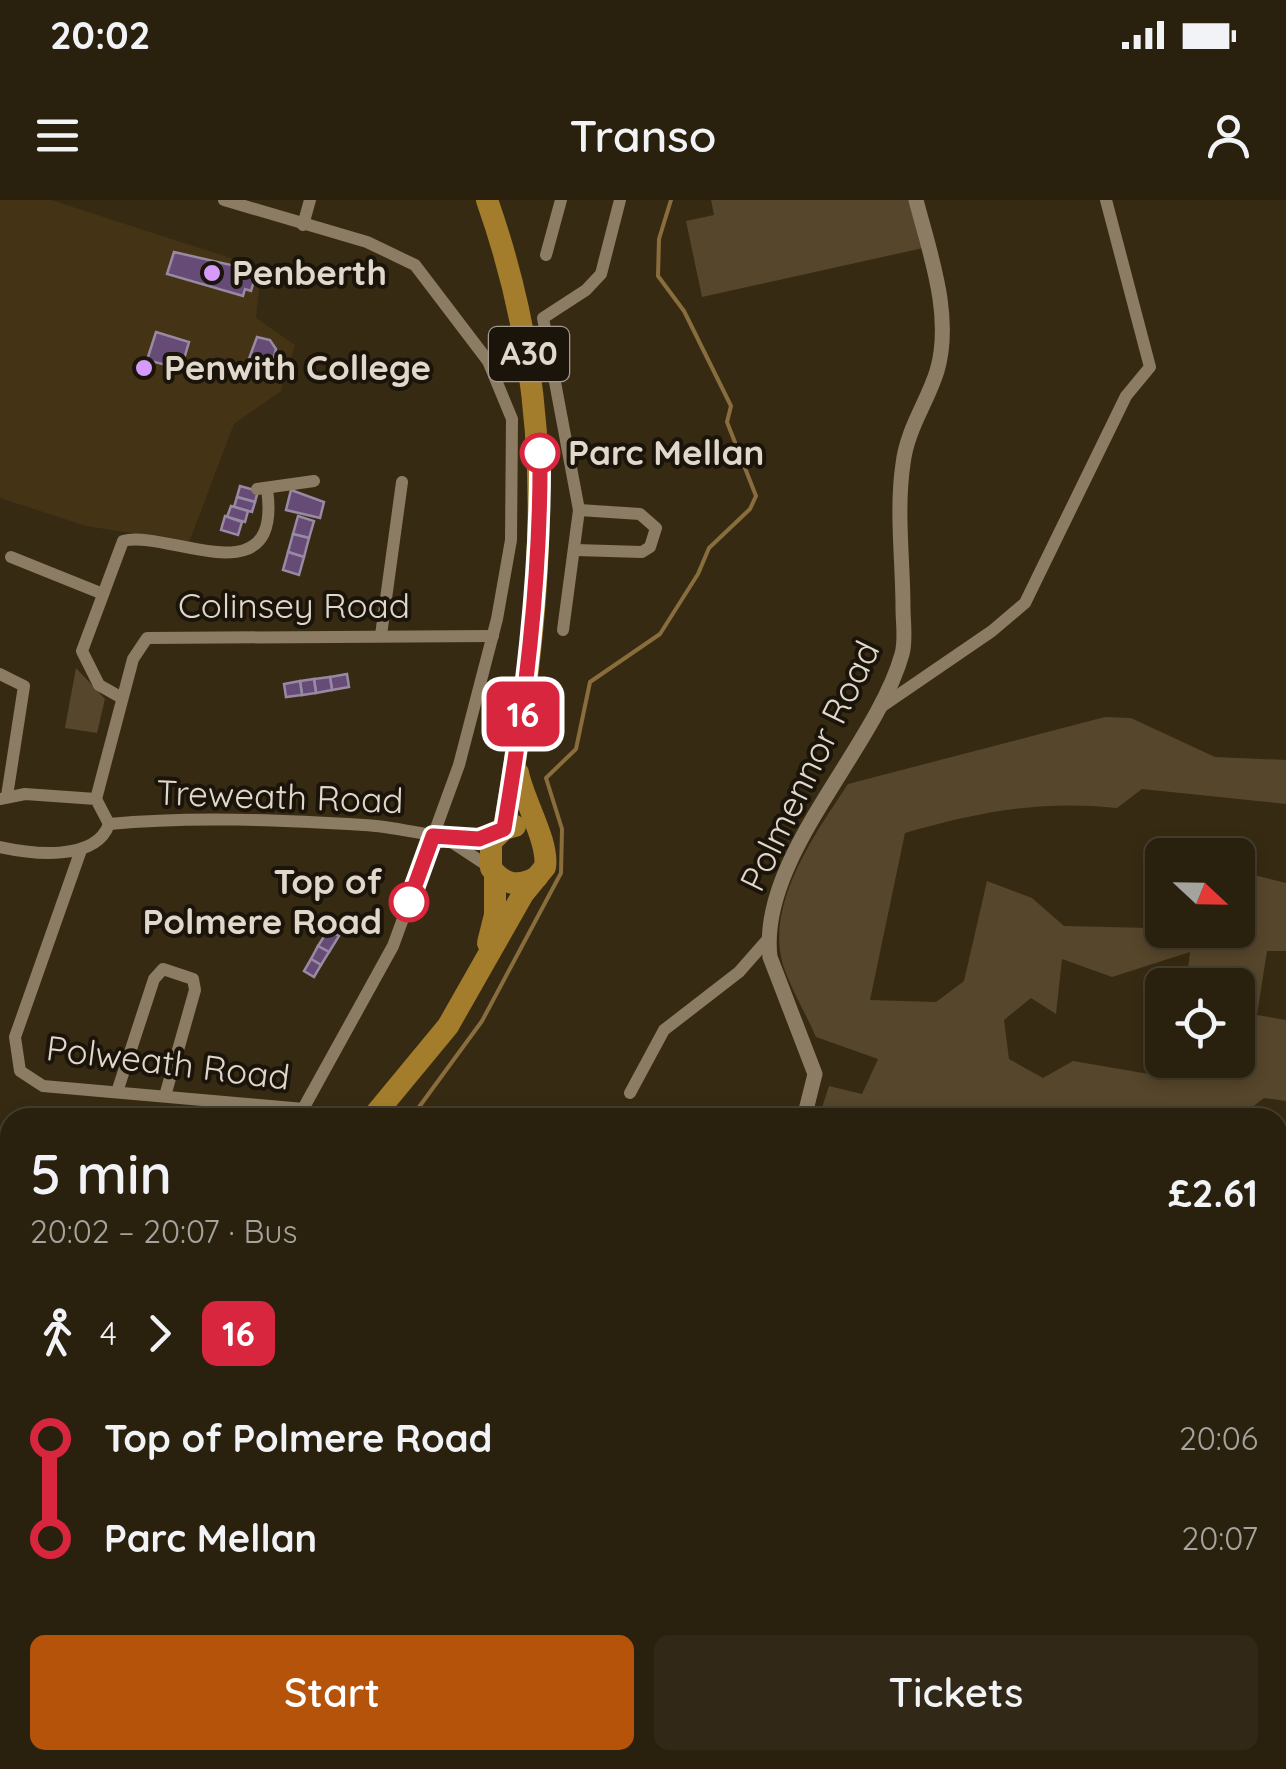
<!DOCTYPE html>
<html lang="en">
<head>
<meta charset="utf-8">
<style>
  body { margin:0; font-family:Quicksand,sans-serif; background:#312817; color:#f1f3f6; height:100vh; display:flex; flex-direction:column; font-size:38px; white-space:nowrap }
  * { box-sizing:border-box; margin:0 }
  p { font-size:32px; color:#a5a39e }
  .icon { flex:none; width:55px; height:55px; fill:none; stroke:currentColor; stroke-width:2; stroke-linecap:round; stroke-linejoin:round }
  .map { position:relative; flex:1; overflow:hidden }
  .side { position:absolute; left:0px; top:908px; width:1288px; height:662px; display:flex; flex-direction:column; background:#29200e; border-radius:30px 30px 0 0; box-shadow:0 5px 15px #0003,0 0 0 2px #453e2e }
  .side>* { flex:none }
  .badge { padding:0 20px; border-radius:15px; font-size:35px; line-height:65px }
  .needle { width:65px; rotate:112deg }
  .fabs { position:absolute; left:1145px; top:638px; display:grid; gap:20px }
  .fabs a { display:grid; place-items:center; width:110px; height:110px; border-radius:15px; background:#29200e; box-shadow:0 5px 15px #0003,0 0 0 2px #453e2e; font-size:50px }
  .map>.badge { position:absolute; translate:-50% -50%; box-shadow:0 0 0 5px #fff }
  .legs { display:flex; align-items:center; gap:15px; height:110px; padding:0 30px; font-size:32px }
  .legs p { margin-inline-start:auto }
  .summary { display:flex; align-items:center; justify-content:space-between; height:170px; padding:0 30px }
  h1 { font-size:55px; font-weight:600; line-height:75px }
  .button { display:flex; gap:20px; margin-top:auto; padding:20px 30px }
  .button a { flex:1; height:115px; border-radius:15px; background:#b45309; color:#fff; font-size:40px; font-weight:600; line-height:115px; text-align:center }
  .button a+a { background:#312817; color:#f1f3f6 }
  ul { padding:0 30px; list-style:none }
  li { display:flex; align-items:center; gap:35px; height:100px; font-size:38px }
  li i { display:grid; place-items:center; width:15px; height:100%; margin:0 12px; background:currentColor }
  li i::after { content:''; width:25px; height:25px; margin:-12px; border:8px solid; border-radius:50%; background:#29200e }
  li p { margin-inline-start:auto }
  li:first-child i { background:linear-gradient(#0000 50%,currentColor 0) }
  li:last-child i { background:linear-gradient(currentColor 50%,#0000 0) }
  .status { display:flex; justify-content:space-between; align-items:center; height:70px; padding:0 50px; background:#29200e; direction:ltr }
  .status svg { height:28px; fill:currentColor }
  header { display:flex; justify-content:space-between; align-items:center; height:130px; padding:0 30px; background:#29200e; font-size:45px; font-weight:600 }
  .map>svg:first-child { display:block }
  .built { fill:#443315 }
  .green { fill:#56462b; fill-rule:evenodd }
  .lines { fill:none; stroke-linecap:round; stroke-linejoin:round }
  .stream { stroke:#896d3d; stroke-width:4 }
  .building { fill:#654b76; stroke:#998aa4; stroke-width:2.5 }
  .minor { stroke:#8b7c63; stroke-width:12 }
  .tertiary { stroke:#8b7c63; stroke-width:15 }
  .trunk { stroke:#a47d2c; stroke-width:22 }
  .line-1-casing { stroke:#fff; stroke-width:22 }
  .line-1 { stroke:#d7263d; stroke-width:15 }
  .poi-dot { fill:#d69bfa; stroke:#1a140a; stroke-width:4 }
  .stop-1-dot { fill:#fff; stroke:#d7263d; stroke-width:5 }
  .labels { text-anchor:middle; stroke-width:8; stroke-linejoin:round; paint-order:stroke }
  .shield { fill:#1a140a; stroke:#a59d91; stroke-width:2.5 }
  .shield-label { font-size:32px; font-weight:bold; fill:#e1d8cb }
  .poi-label { font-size:35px; font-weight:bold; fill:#e1d8cb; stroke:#1a140a; text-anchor:start }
  .stop-label { font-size:35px; font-weight:bold; fill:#e1d8cb; stroke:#1a140a; text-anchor:start }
  .street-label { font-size:35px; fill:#e1d8cb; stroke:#1a140a }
</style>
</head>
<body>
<div class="status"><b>20:02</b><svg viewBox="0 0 49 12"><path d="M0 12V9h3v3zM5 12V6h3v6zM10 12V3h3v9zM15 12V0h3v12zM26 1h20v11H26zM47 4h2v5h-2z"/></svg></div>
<header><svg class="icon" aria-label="menu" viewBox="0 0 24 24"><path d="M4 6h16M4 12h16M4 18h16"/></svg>Transo<svg class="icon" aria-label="person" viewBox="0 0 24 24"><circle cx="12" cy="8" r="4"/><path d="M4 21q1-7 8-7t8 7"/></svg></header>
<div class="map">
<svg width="1286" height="1569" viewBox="0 0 1286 1569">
  <rect width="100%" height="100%" fill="#372a13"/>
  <polygon class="built" points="0,0 51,0 261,68 256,118 295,145 281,191 234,224 189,342 86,326 0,298"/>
  <g class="green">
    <polygon points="711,0 913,0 923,48 702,97 686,21 714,15"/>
    <polygon points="76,468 105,499 97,533 65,528"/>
    <path d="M1105 517 1131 518 1215 557 1286 560V604L1142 589 1117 608C1040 600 979 612 905 633L870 800 936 802 964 781 987 681 1032 698 1064 726 1238 730V671L1286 683V751H1267L1257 815 1286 820V901L1264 898 1239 918 819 917 829 886 862 894 878 859 816 837C806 814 791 789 783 765 765 703 815 634 848 584ZM1190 752 1186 785H1238V860H1175L1172 878 1073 861 1043 878 1009 859 1004 820 1031 798 1056 814 1062 759 1112 777Z"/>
  </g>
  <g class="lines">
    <g class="stream">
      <polyline points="411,918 482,821 561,673 562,629 546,578 576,549 590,482 660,434 698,374 709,348 750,309 756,296 727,222 731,206 684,111 658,76 659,39 671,0"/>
      <polyline points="0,1273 10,1263"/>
    </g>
  </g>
  <g class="building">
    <polygon points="174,52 257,71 251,91 245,89 243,96 167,74"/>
    <polygon points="156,132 189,142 181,169 147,160"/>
    <polygon points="257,137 270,140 276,149 273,161 265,158 260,172 246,167"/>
    <polygon points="240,286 258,291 255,302 237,297"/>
    <polygon points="291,290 324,302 320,318 286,310"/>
    <polygon points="237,297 255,302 252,312 234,307"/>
    <polygon points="231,306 248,311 245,322 227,317"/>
    <polygon points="225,316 242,322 238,335 221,330"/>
    <polygon points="298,316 314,321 309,338 293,334"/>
    <polygon points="293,334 309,338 304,357 288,352"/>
    <polygon points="288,352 304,357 299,375 283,370"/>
    <polygon points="347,474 349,487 332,490 330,477"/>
    <polygon points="330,477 332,490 316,493 314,479"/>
    <polygon points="314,479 316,493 302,495 300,481"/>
    <polygon points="300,481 302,495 286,497 284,484"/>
    <polygon points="328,730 339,736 329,752 318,746"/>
    <polygon points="318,746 329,752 321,765 311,759"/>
    <polygon points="311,759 321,765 314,777 304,771"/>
  </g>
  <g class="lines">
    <g class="minor">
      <polyline points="224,0 367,42 415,65 488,161 512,219 511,340 497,419 459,565 393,746 298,918"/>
      <polyline points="303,25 310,0"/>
      <polyline points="546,55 561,0"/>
      <polyline points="257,289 314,281"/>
      <polyline points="576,350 642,352 650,347 656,328 640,314 579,310"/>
      <polyline points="11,357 103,394"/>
      <polyline points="563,430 579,310 543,118 586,90 601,74 620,0"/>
      <polyline points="381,435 402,282"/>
      <polyline points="0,474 24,486 7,596"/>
      <path d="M122 498 99 485 82 451 123 341C168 329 283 400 267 289"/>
      <polyline points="878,509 992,431 1025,403 1126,196 1150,167 1106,0"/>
      <path d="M0 599 25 594 96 599 109 624C96 662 32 654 0 647"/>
      <polyline points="96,599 133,459 147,438 493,436"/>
      <path d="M109 624C192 616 281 620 364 625 408 627 450 645 494 636"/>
      <polyline points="447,639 491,668"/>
      <polyline points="81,650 15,837 20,871 43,886 304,909"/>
      <polyline points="117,892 154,779 163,769 193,779 195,790 165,896"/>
      <polyline points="630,893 664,830 739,772 768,739"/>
      <polyline points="0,1010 10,1011"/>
      <polyline points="0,1201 10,1194"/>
    </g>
    <g class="tertiary">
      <path d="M804 918 815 874 770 757C758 657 876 548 902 454 906 440 903 423 903 408 903 362 896 310 903 264 907 229 927 203 937 171 953 116 930 54 916 0"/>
      <polyline points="1278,1310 1286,1303"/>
      <polyline points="647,1569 654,1560"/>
      <polyline points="1002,1569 1015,1560"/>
    </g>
    <g class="trunk">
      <path d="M487 0C564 219 542 405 504 629"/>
      <path d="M515 626 504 629 491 642V668C504 686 520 687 537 677"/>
      <polyline points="488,743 495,715 495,674"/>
      <path d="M372 918 448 826 523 694 545 667C549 642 524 602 518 573"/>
      <polyline points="0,1236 10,1227"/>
    </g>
  </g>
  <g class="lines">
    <g class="line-1-casing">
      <path id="line-1" d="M409 702 433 636 479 639 504 629C525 504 541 380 540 253"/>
    </g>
    <use href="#line-1" class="line-1"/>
  </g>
  <g class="poi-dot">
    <circle cx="212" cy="73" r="10"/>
    <circle cx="144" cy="168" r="10"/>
  </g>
  <g class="stop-1-dot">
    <circle cx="540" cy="253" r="18"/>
    <circle cx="409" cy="702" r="18"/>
  </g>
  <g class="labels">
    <rect class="shield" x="489" y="127" width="80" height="54" rx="8"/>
    <g class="shield-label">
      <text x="529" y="165">A30</text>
    </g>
    <g class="poi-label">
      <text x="232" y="85">Penberth</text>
      <text x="164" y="180">Penwith College</text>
    </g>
    <g class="stop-label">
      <text x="568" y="265">Parc Mellan</text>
      <text x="382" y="694" text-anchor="end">Top of<tspan x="382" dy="40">Polmere Road</tspan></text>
    </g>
    <g class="street-label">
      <text x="294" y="418">Colinsey Road</text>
      <text transform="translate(810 566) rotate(-64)" y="12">Polmennor Road</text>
      <text transform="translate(280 597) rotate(2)" y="12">Treweath Road</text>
      <text transform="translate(168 863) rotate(7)" y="12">Polweath Road</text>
    </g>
  </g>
</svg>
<div class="fabs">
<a><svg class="needle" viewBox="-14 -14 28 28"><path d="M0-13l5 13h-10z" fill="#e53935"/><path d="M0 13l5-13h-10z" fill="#a5a39e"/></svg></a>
<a><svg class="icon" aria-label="locate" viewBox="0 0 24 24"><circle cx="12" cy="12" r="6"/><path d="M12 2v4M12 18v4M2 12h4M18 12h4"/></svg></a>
</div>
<b class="badge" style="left:523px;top:514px;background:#d7263d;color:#fff">16</b>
<section class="side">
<div class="summary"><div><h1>5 min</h1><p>20:02 – 20:07 · Bus</p></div><b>£2.61</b></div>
<div class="legs"><svg class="icon" aria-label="walk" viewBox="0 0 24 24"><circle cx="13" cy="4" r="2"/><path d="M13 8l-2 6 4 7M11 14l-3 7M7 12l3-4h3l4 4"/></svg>4<svg class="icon" aria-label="forward" viewBox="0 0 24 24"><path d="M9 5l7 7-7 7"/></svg><b class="badge" style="background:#d7263d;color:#fff">16</b></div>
<ul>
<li><i style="color:#d7263d"></i><b>Top of Polmere Road</b><p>20:06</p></li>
<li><i style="color:#d7263d"></i><b>Parc Mellan</b><p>20:07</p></li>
</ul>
<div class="button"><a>Start</a><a>Tickets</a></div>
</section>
</div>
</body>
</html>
